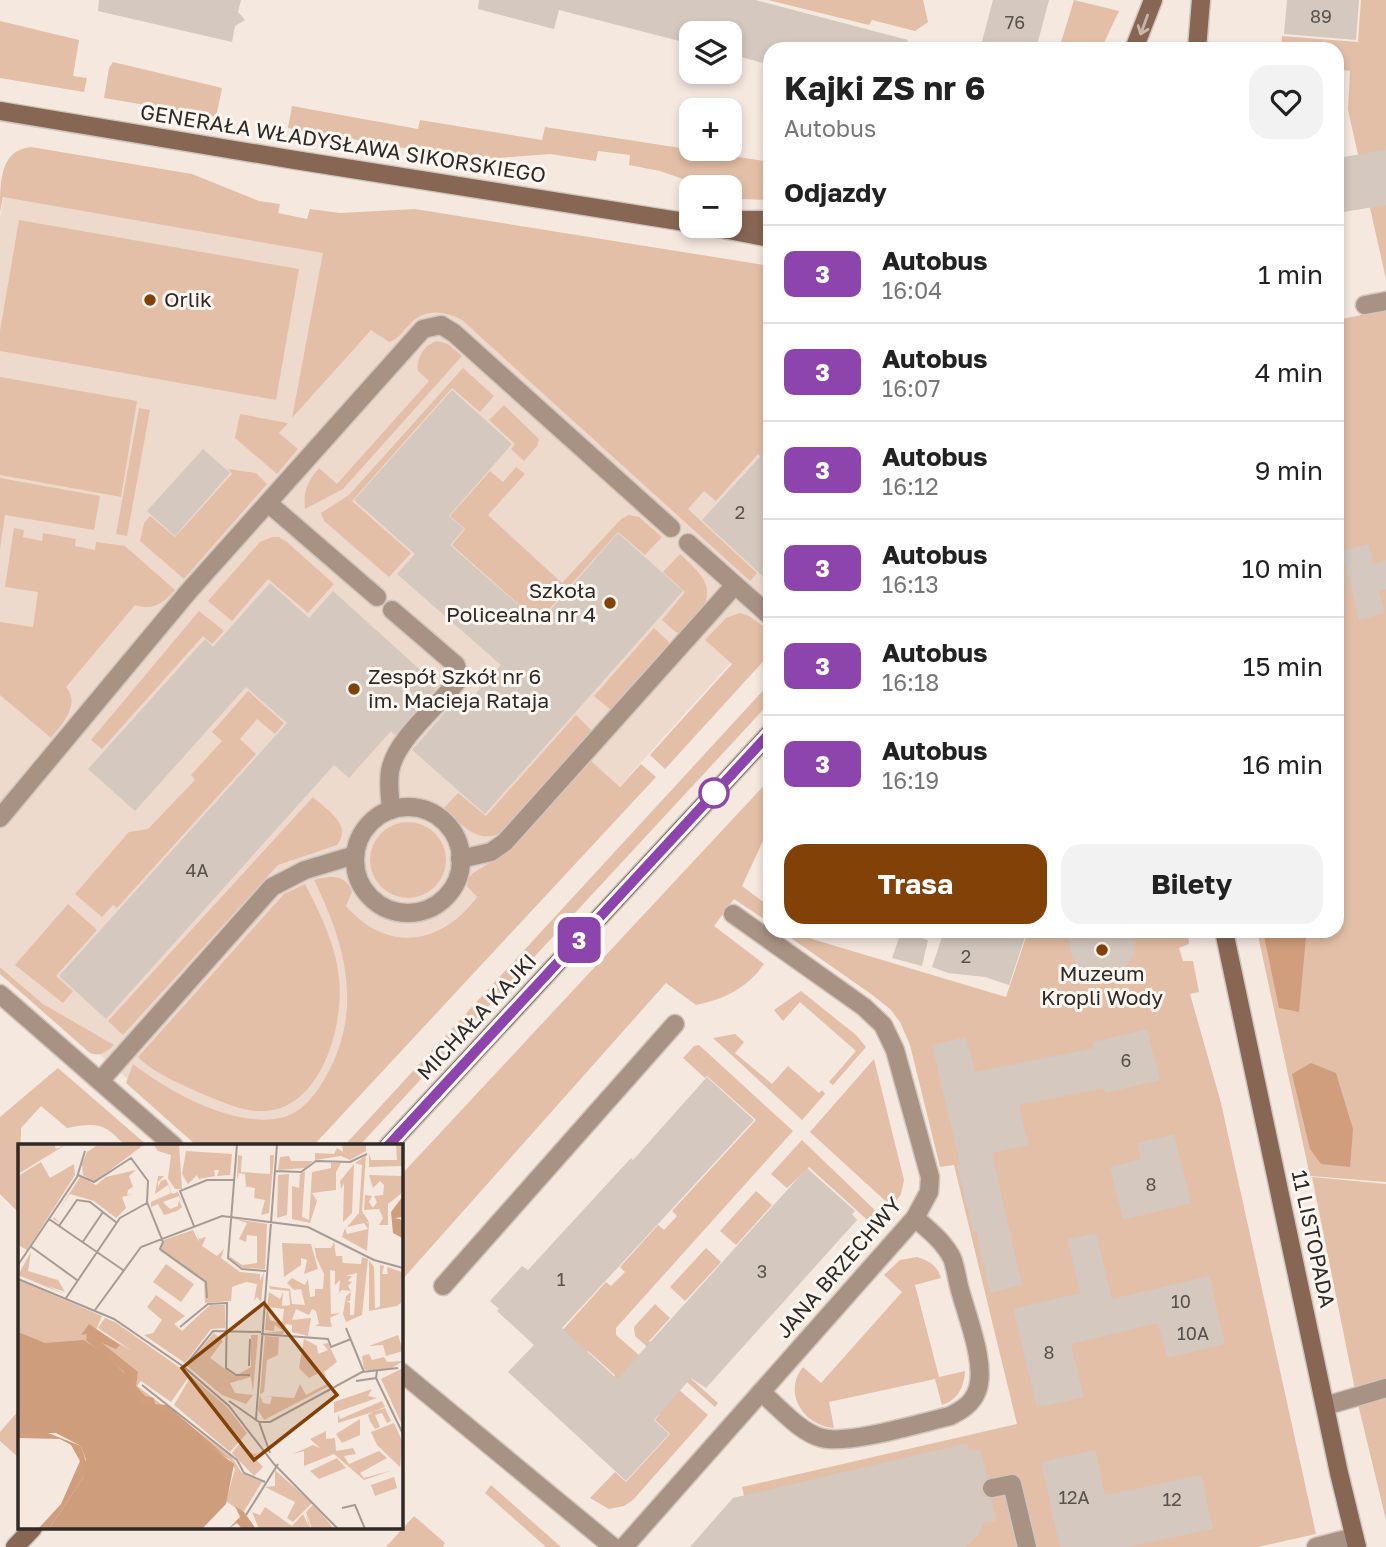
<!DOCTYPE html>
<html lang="pl">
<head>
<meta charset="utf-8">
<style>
  body { margin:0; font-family:"Golos Text",sans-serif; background:#f2f2f2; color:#222; height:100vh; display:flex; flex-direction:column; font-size:26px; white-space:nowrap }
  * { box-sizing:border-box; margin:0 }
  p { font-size:23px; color:#767676 }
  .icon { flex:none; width:38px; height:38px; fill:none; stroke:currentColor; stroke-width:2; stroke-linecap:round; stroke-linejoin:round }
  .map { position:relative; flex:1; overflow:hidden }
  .details { position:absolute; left:763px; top:42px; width:581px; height:896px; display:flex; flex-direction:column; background:#fff; border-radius:21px; box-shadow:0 4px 10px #0003 }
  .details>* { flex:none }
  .badge { padding:0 14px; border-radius:10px; font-size:24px; line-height:46px }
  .controls { position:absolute; left:679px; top:21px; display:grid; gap:14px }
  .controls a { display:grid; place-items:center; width:63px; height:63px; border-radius:14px; background:#fff; box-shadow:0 4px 10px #0003; font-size:35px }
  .map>.badge { position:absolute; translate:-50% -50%; box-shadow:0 0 0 4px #fff }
  h2 { padding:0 21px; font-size:26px; line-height:63px }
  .round { display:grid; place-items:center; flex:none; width:74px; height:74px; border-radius:21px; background:#f2f2f2 }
  .summary { display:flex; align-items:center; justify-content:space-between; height:119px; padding:0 21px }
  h1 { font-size:33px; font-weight:700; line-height:52px }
  .cta { display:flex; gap:14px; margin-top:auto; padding:14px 21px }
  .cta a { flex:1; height:80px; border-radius:21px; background:#824207; color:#fff; font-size:28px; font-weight:700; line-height:80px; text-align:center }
  .cta a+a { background:#f2f2f2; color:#222 }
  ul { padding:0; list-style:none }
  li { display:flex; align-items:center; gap:21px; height:98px; padding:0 21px; border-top:2px solid #e0e0e0 }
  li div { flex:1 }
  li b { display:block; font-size:26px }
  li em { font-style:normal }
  li .badge { min-width:77px; font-weight:700; text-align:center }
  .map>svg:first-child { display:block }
  .built { fill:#eedacd }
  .green { fill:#e3bfa7 }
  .forest { fill:#d09e7d }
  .building { fill:#d4c8bf }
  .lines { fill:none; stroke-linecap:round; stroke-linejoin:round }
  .lane-casing { stroke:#d1c6be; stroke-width:21 }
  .street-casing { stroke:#d1c6be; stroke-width:21 }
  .secondary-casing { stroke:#d1c6be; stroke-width:21 }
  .lane { stroke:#a89284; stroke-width:18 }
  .street { stroke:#a89284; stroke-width:18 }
  .secondary { stroke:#876753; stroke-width:18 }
  .oneway { stroke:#c8b6aa }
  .line-casing { stroke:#fff; stroke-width:16 }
  .line { stroke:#8e44ad; stroke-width:10 }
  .poi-dot { fill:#824207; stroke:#fef6f1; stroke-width:2.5 }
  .stop-dot { fill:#fff; stroke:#8e44ad; stroke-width:3.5 }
  .labels { text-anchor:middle; stroke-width:6; stroke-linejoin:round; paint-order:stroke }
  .number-label { font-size:18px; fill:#58524d }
  .street-label { font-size:21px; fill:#2f2a27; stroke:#fef6f1 }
  .poi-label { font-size:21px; fill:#2f2a27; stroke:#fef6f1; text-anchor:start }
  .inset-road { fill:none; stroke:#a69c95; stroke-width:2 }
  .view { fill:#824207; fill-opacity:0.15; stroke:#824207; stroke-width:3.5 }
  .inset-edge { fill:none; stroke:#2f2a27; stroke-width:3.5 }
</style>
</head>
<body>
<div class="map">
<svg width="1386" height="1547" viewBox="0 0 1386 1547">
  <rect width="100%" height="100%" fill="#f5e8df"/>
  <polygon class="built" points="7,180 770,311 770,619 296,1146 203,1146 0,966 0,217"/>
  <g class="green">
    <polygon points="768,0 923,0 928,22 915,31 872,20 869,25"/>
    <polygon points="1074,0 1119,11 1101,49 1059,49"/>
    <polygon points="1361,0 1386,0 1386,279 1348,110 1350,71 1337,69 1337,49 1281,49 1282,36 1358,42"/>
    <polygon points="0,21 79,40 73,76 87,78 84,92 0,78"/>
    <polygon points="113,62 222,88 216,117 104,98 109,68"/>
    <polygon points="292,106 418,129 420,120 542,140 545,127 770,162 770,200 738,199 730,196 730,187 706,187 660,171 629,165 630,155 598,151 596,161 550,154 473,160 288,128"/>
    <path d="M31 147 192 174 259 201 280 204 278 213 307 219 310 209 340 213 415 209 770 266V465L758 454 716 501 704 491 688 509 757 573 750 581 462 320C444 311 425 308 410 324 403 331 399 339 389 342L371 330 292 418 323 253 3 197 0 212C0 181 0 150 31 147Z"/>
    <polygon points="19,220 299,269 276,400 0,351 0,331"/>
    <polygon points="1386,310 1386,1182 1310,1176 1257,931 1337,931 1337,320"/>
    <path d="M437 341 448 344 462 356 343 489 305 509C303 491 307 482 319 468L337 484 429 381 418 371C416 358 424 345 437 341Z"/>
    <polygon points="463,368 494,396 480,412 452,388 352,501 411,553 389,577 324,521 321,513 349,495"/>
    <polygon points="0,377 137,401 121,497 0,475"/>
    <polygon points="504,405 539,439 537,446 524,461 511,449 515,444 489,420"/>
    <polygon points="139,408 150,410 127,536 116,534"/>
    <polygon points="240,414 288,423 279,433 298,449 277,474 235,438"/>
    <polygon points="516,467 525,474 488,515 562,583 621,519 629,515 639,517 662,537 645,555 618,532 535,625 520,612 523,608 452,545 465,529 450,516 490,471 503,482"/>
    <polygon points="228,469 256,473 267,484 184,579 140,541 144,523 150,516 175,537 232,474"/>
    <polygon points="0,478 100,496 94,530 5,515 0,549"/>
    <path d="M14 528 24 530 23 537 42 541 43 533 76 539 75 546 95 550 96 542 125 546 175 590C163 603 154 611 135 605L66 687C81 705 62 724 51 738L0 695V622L33 627 38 592 5 587Z"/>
    <polygon points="272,537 279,537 287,542 334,584 308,613 268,579 232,621 208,601 260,542"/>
    <path d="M680 554C704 576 720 591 694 620 689 627 685 631 677 633L662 620 685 592 663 572Z"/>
    <polygon points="199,611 224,631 212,644 203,636 102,749 91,740"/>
    <polygon points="740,613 749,616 770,631 770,654 665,769 650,755 732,664 705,640 726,618"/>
    <polygon points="654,628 669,642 669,647 611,710 594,696"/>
    <polygon points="770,683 770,702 749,725 359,1146 344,1146"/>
    <polygon points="248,691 284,723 275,734 257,719 240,739 256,754 117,908 113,905 102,917 75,894 129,832 148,829 195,780 191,775 222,741 212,732"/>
    <path d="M576 715 592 731 499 834C475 843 461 824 444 808L458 793 486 816Z"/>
    <path d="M591 761 620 787 641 764 656 777 313 1146H197L126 1083 133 1064C169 1092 237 1130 284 1117 302 1112 316 1094 325 1078 364 1011 346 945 314 880 329 876 346 873 352 892L346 906C387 953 441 946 477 897L467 886 468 879 473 873 512 849Z"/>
    <path d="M770 779V826L742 886 770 907V923L734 899 714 926 764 964C747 988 725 999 696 1005L666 983 401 1281V1175Z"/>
    <path d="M313 797C327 810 353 825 337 845L278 865 123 1035 108 1021Z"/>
    <circle cx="408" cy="860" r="38"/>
    <path d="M305 884C320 913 336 945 339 978 344 1022 324 1100 273 1110 250 1115 228 1104 207 1096 183 1085 156 1075 138 1057L284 894Z"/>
    <polygon points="68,904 97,930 56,976 73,991 63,1003 15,965"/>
    <polygon points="781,931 801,931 812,939 1006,997 1028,931 1188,931 1189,944 1179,948 1183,961 1193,961 1199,992 1190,994 1221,1103 1316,1534 1258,1547 756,1547 742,1487 1017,1424 954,1165 940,1167 910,1045 900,1022 890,1009 871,994"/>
    <path d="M0 967 43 1004 114 1045C106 1052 101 1057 90 1053L0 974Z"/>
    <polygon points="801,991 856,1035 866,1047 833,1085 829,1082 856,1051 800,1002 783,1021 774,1010"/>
    <polygon points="735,1034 744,1042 735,1053 772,1084 788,1066 819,1093 822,1090 825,1094 802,1120 713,1038"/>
    <polygon points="699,1045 793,1131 616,1328 616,1335 708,1415 633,1500 624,1506 609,1509 590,1498 615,1472 626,1482 670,1434 655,1420 659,1415 625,1384 611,1381 615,1375 588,1351 583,1356 559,1334 606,1282 611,1286 625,1272 620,1267 658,1225 664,1230 677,1216 672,1211 756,1120 707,1076 705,1078 683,1058 694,1046"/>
    <polygon points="874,1059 904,1180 901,1194 892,1207 810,1132"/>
    <path d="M58 1068 148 1146H125C106 1123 96 1122 67 1128L41 1106 21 1128 19 1213 0 1194V1117Z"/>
    <polygon points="802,1140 882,1217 874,1226 809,1167 787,1188 771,1174"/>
    <polygon points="1312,1177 1386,1184 1386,1380 1355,1390"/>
    <polygon points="756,1191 772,1205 736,1245 720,1231"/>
    <polygon points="706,1248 721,1262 685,1301 670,1287"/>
    <path d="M917 1257C929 1261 937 1265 941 1278L915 1285 939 1377 965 1371C964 1387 958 1400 942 1405L935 1379 829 1402 834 1428C804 1426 782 1393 803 1367L821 1383 902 1292 884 1275 900 1260Z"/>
    <polygon points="655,1304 670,1318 649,1341 718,1403 715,1407 635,1336 634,1327"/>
    <polygon points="1386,1395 1386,1520 1358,1404"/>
    <polygon points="19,1410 19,1458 0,1441 0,1432"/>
    <polygon points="491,1485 561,1547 546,1547 485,1493"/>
    <polygon points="414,1516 445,1543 443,1547 386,1547"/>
  </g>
  <g class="forest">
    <polygon points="1263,931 1305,931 1306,937 1299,1012 1279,1008"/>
    <polygon points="1311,1063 1336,1073 1353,1129 1350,1167 1321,1164 1310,1149 1292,1074"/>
  </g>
  <g class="building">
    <polygon points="99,0 241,0 238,12 245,20 235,26 232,42 98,11"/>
    <polygon points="479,0 755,0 908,40 906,49 770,49 770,65 730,54 730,33 691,33 691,44 559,10 554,29 478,9"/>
    <polygon points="993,0 1049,0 1036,49 980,49"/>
    <polygon points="1287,0 1359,0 1356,40 1284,34"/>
    <polygon points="1386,150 1386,205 1337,213 1337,158"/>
    <polygon points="452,390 512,444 449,516 464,529 450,545 539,623 618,533 683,591 485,814 412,750 455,701 463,708 501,665 397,574 415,554 354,500"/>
    <polygon points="770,446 770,583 702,520"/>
    <polygon points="203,449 230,473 175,536 147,511"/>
    <polygon points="1368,544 1373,564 1386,560 1386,589 1379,591 1385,613 1359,620 1342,551"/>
    <polygon points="270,583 309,618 333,591 438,686 395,735 391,731 349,778 334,765 106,1019 59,976 287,723 246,687 135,811 88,769 205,639 213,647"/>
    <polygon points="944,931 1027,931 1009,985 985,977 948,973 932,967"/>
    <polygon points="1067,931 1132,931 1135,944 1133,956 1126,967 1115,974 1103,977 1090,975 1079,968 1072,957"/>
    <polygon points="901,932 928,940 922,966 892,958"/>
    <polygon points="1147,1029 1160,1080 1106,1093 1104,1088 1019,1105 1028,1145 992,1153 1022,1285 990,1293 976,1231 973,1232 957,1165 960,1164 932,1045 966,1037 975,1072 1094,1048 1093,1042"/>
    <polygon points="707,1077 754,1120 562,1328 617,1379 807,1168 855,1211 852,1214 857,1220 706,1388 691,1378 654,1420 669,1434 626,1481 508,1372 534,1345 497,1311 499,1309 490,1301 522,1266 528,1270 631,1158 633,1160"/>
    <polygon points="1174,1134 1191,1203 1123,1220 1110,1167 1141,1159 1137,1143"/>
    <polygon points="1096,1233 1112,1299 1209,1276 1225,1344 1167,1358 1158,1323 1071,1344 1084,1397 1037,1408 1013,1309 1080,1293 1068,1239"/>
    <polygon points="967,1443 969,1451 980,1449 987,1478 982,1484 981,1491 984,1496 991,1499 996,1521 983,1523 978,1536 966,1547 690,1547 733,1498"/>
    <polygon points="1095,1450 1105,1495 1201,1475 1213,1529 1127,1547 1060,1547 1041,1462"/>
  </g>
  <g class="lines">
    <g class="lane-casing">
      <g id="lane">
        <polyline points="1365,305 1386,301"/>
        <polyline points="268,503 377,597"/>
        <polyline points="688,543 770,616"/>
        <circle cx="408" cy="860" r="53"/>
        <path d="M391 810C390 797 388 783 390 771 396 738 439 706 459 679L456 665 392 610"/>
        <polyline points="0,818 189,591 423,329 441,325 454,333 671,528"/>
        <polyline points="460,859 491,852 505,842 735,585"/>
        <polyline points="100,1081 272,887 305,870 355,855"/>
        <path d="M761 1392C779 1407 799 1432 822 1438 848 1445 921 1423 950 1416 962 1410 972 1404 977 1391 987 1365 967 1317 960 1290 957 1280 956 1268 952 1258 944 1242 929 1230 915 1218"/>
        <polyline points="1325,1406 1386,1388"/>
        <polyline points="992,1488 1012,1484 1027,1547"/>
      </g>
    </g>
    <g class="street-casing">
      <g id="street">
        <polyline points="0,994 174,1146"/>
        <polyline points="443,1286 675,1024"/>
        <polyline points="401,1372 613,1547"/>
        <polyline points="624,1547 915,1218 929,1192 930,1177 895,1050 883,1025 864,1007 733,914"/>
        <polyline points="1316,1547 1354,1537"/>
      </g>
    </g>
    <g class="secondary-casing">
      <g id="secondary">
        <polyline points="1134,49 1153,0"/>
        <polyline points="1197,49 1201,0"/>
        <polyline points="0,111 295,160 691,223"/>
        <polyline points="730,220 770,220"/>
        <polyline points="707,226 770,238"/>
        <polyline points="1224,931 1339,1473 1357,1547"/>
        <polyline points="388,1146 770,733"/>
        <polyline points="15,1547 33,1528"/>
      </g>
    </g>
    <use href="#lane" class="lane"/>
    <use href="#street" class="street"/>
    <use href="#secondary" class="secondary"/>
  </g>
  <defs><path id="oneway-shaft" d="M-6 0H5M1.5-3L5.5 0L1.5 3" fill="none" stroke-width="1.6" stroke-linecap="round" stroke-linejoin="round" transform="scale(1.75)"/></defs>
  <use class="oneway" href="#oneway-shaft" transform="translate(1144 25) rotate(110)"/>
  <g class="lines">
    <g class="line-casing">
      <polyline id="line" points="388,1146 770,733"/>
    </g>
    <use href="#line" class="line"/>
  </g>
  <g class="poi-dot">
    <circle cx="150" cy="300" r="7"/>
    <circle cx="610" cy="603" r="7"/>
    <circle cx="354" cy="689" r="7"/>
    <circle cx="1102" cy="950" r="7"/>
  </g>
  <circle class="stop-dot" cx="714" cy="793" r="14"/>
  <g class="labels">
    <g class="number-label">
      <text x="1321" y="23">89</text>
      <text x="1015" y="29">76</text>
      <text x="740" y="519">2</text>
      <text x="197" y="877">4A</text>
      <text x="966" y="963">2</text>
      <text x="1126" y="1067">6</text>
      <text x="1151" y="1191">8</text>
      <text x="762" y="1278">3</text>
      <text x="561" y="1286">1</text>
      <text x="1181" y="1308">10</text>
      <text x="1193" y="1340">10A</text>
      <text x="1049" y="1359">8</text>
      <text x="1074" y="1504">12A</text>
      <text x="1172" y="1506">12</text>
    </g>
    <g class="street-label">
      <text transform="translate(343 144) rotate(9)" y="7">GENERAŁA WŁADYSŁAWA SIKORSKIEGO</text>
      <text transform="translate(477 1017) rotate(-47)" y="7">MICHAŁA KAJKI</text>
      <text transform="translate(1313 1239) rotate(78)" y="7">11 LISTOPADA</text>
      <text transform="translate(839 1268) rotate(-49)" y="7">JANA BRZECHWY</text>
    </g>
    <g class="poi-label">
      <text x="164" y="307">Orlik</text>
      <text x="596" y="598" text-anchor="end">Szkoła<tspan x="596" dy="24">Policealna nr 4</tspan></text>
      <text x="368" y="684">Zespół Szkół nr 6<tspan x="368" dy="24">im. Macieja Rataja</tspan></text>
      <text x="1102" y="981" text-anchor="middle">Muzeum<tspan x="1102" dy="24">Kropli Wody</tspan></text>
    </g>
  </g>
  <g transform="translate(18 1144)">
    <rect width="385" height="385" fill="#f5e8df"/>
    <path d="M0 0H36L38 5 49 0 0 30ZM81 0H127L76 38 65 31 64 20 69 8ZM135 0H161L164 45H157L150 34 153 11 140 7ZM324 0H348V7L332 16 323 12 297 16V4V9L316 10 319 4 325 8ZM361 0H385V22L351 23V9L353 16H379L378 1ZM168 7 214 10 212 31 199 32 201 26H196L197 32 181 35 179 31 170 40 164 30ZM220 11 224 12 223 28 252 30V11H256L251 69 243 71 247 56 236 54 237 44 225 42H228L227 30 221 29 219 36ZM271 12 273 17H295L287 24 260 26 262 13ZM348 12 344 67 351 78 347 79H351L349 107 324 93 327 84 329 90 350 85 346 79 329 83 341 69 344 21 337 19ZM23 18 32 34 56 20 57 31 9 106 0 101V32ZM313 19H323L318 28V46L294 49 299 57 292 79 274 75V42L281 44 282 30 287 27 284 73 291 76 294 28 313 24ZM336 20 334 69 325 78 326 39 323 45 322 37ZM118 26 111 32 115 43 110 46 109 51 116 50 104 53 108 64 98 74 76 57 52 50 36 73 42 79 35 75 62 33 78 41 88 33ZM271 30 269 71 259 74 260 31ZM351 31 385 32V48L370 60V81H361L365 74 361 65 346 66 347 51 354 52 351 58 355 64 359 58 356 52 365 51 366 41 362 37 355 44ZM140 32H146L140 38V43L143 37 148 35 154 50 160 48 166 62 161 52 145 58 152 65 160 62 161 56 164 63 159 67 146 71 140 60 133 63V58L153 49 150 41 137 50ZM217 75 249 80 247 125 225 124 212 115 211 112 224 121 239 119V92L229 91 228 98 221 95 229 79ZM175 86 181 98 179 89 181 95 188 93 184 102 199 112 206 105 203 114 222 128 242 130V137L246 128 243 158 239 153 236 157 239 140 228 138 214 143 213 157 187 159 186 138 142 107 146 96ZM316 98 318 112H324L325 119 343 120 344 113 350 115 344 171 328 178 325 170 328 152 333 148 332 157H328L332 159V171H336L339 129 327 132H334L330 137 334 138 330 142 333 147 324 146 317 152 321 148 322 136 317 141V127L312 126 313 170 322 169 312 174 314 183 297 182 301 180 298 167 294 165 291 171 278 165 274 176 293 174 290 192 274 188V181L268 180 265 190 247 189 265 187 257 181 256 187 247 186 249 165 252 176 264 180 266 165 249 163 251 148 262 155 265 148 264 162 272 161 271 147 252 145 251 142 272 145 274 160 287 161 283 145 276 146 269 139 274 134 287 141 290 135 292 153 297 152V145H305L306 130 298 113 296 99 297 104H313ZM264 99 293 100 300 125 286 130 289 116 283 114V121L266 133ZM13 108 10 127 40 136 47 148 30 142 46 150 0 131ZM351 116 356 123 357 165 362 162V121L366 122 364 130H370L369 123 384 128 383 159 379 162 351 167ZM148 120 176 140 163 158 135 138ZM0 136 84 172 78 186 114 207 80 184 87 174 97 178 172 231 153 258 123 237 119 242 213 312 224 329 244 338 225 369 208 357 217 325 211 315 189 304 139 263 127 260 61 199 28 200 0 193ZM138 151 167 172 156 180 164 187 192 161H207V184L193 185 167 219 126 191 135 189 144 176 129 163ZM196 189 205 197 192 214 217 232 233 223V191H240L235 248 233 233 212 239 217 249 235 251 228 260 204 251 168 221ZM380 191 385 207 368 212 365 201 351 202ZM247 192 261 193 260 211 249 216 246 248 242 250ZM286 195 299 202 300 210 310 206 305 200 310 199 319 218 306 228 311 242 246 276 240 266 242 251 245 259 252 260 254 253 247 252 276 254 282 240 288 251 309 240 303 228 291 234 281 224ZM351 210 354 216 366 213 369 218 385 217 374 224 351 227 346 225 344 212ZM385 224V283L363 235ZM173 232 209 263 229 289 212 308 156 261ZM354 245 350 252 359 254 316 269V258ZM364 257 367 263 355 268 367 264 373 277 369 279 364 269 357 271 362 283 357 285 352 277 350 271 355 268 320 279V270L322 275ZM342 275V291L324 299 318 290ZM376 279 385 299 382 323 359 301 353 288ZM308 281V295L317 294 318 307 335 304 338 310 326 312 331 320 361 307 369 314 342 329 346 334 375 326 346 336 316 310 286 322V307L275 310 295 301 302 304 292 295 308 287ZM222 299 235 310 240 309 236 313 245 323 236 332 214 309ZM319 314 328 324 301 335 292 327ZM257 326 294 359 275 378 269 374 277 358 247 343 257 342ZM376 333 379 344 357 352 353 341ZM295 361 308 375 316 385H294L288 368ZM247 363 274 382 285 370 291 383 287 368 293 385H241L234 368 242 371Z" fill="#e3bfa7"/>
    <path d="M71 180 102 201 98 205 84 199 120 228 118 242 127 252 136 254 137 260 149 261 211 315 124 257 105 227 68 196 69 190 63 191ZM25 287 63 302 69 321 65 334 31 385H20L43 360 62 317 53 301 42 295 0 294V289ZM217 362 226 368 238 385H224L219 379 210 385 222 373Z" fill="#d09e7d"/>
    <path d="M385 52V73L377 74 385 76 384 94 375 89 373 68ZM0 188 27 199 66 196 88 211 111 234 124 257 139 263 216 320 208 360 184 385H31L65 334 68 316 63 302 38 289H0Z" fill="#ce9d7c"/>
    <path class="inset-road" d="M219 0 210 114 224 125 248 127M257 27 283 28 298 17 332 18 349 10M60 31 76 38 113 14 130 37 129 58 145 98 142 105 188 138 189 154M31 75 105 126M41 82 59 56 72 58 99 79M176 82 162 47 189 36H216M64 99 85 68M12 102 59 136M0 121 59 33 67 7M0 135 96 175 166 223 211 262 256 320 320 385M48 154 102 74 129 59M77 166 123 103 204 72 290 83 356 116 385 124M162 183 190 160 209 159 208 224 218 231H232M328 184 346 228M243 190 310 195 313 203 333 195M231 222 232 195M166 223 195 187 243 188M358 234 385 290M338 237 358 234 359 227M124 241 219 316 226 329 247 338M211 257 241 278 252 309M238 275 259 0M241 278H252L344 228 380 224M324 364 337 361 347 385M228 371 260 320"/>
    <path class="view" d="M246 159 319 251 236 316 164 224Z"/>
    <rect width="385" height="385" class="inset-edge"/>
  </g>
</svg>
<div class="controls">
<a><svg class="icon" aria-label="layers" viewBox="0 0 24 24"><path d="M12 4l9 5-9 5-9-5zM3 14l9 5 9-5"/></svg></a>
<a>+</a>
<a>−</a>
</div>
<b class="badge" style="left:579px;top:940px;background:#8e44ad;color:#fff">3</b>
<section class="details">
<div class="summary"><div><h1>Kajki ZS nr 6</h1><p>Autobus</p></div><a class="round"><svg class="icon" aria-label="heart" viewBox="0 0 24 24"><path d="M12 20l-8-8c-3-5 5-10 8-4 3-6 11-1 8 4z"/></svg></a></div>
<h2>Odjazdy</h2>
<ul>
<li><span class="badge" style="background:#8e44ad;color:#fff">3</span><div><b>Autobus</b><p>16:04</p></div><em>1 min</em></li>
<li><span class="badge" style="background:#8e44ad;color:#fff">3</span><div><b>Autobus</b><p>16:07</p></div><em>4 min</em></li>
<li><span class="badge" style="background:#8e44ad;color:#fff">3</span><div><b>Autobus</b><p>16:12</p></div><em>9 min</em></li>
<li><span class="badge" style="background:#8e44ad;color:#fff">3</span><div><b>Autobus</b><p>16:13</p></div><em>10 min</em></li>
<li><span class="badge" style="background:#8e44ad;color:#fff">3</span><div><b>Autobus</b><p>16:18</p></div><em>15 min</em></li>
<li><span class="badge" style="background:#8e44ad;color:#fff">3</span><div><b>Autobus</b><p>16:19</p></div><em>16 min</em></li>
</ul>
<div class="cta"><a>Trasa</a><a>Bilety</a></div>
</section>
</div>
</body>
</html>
